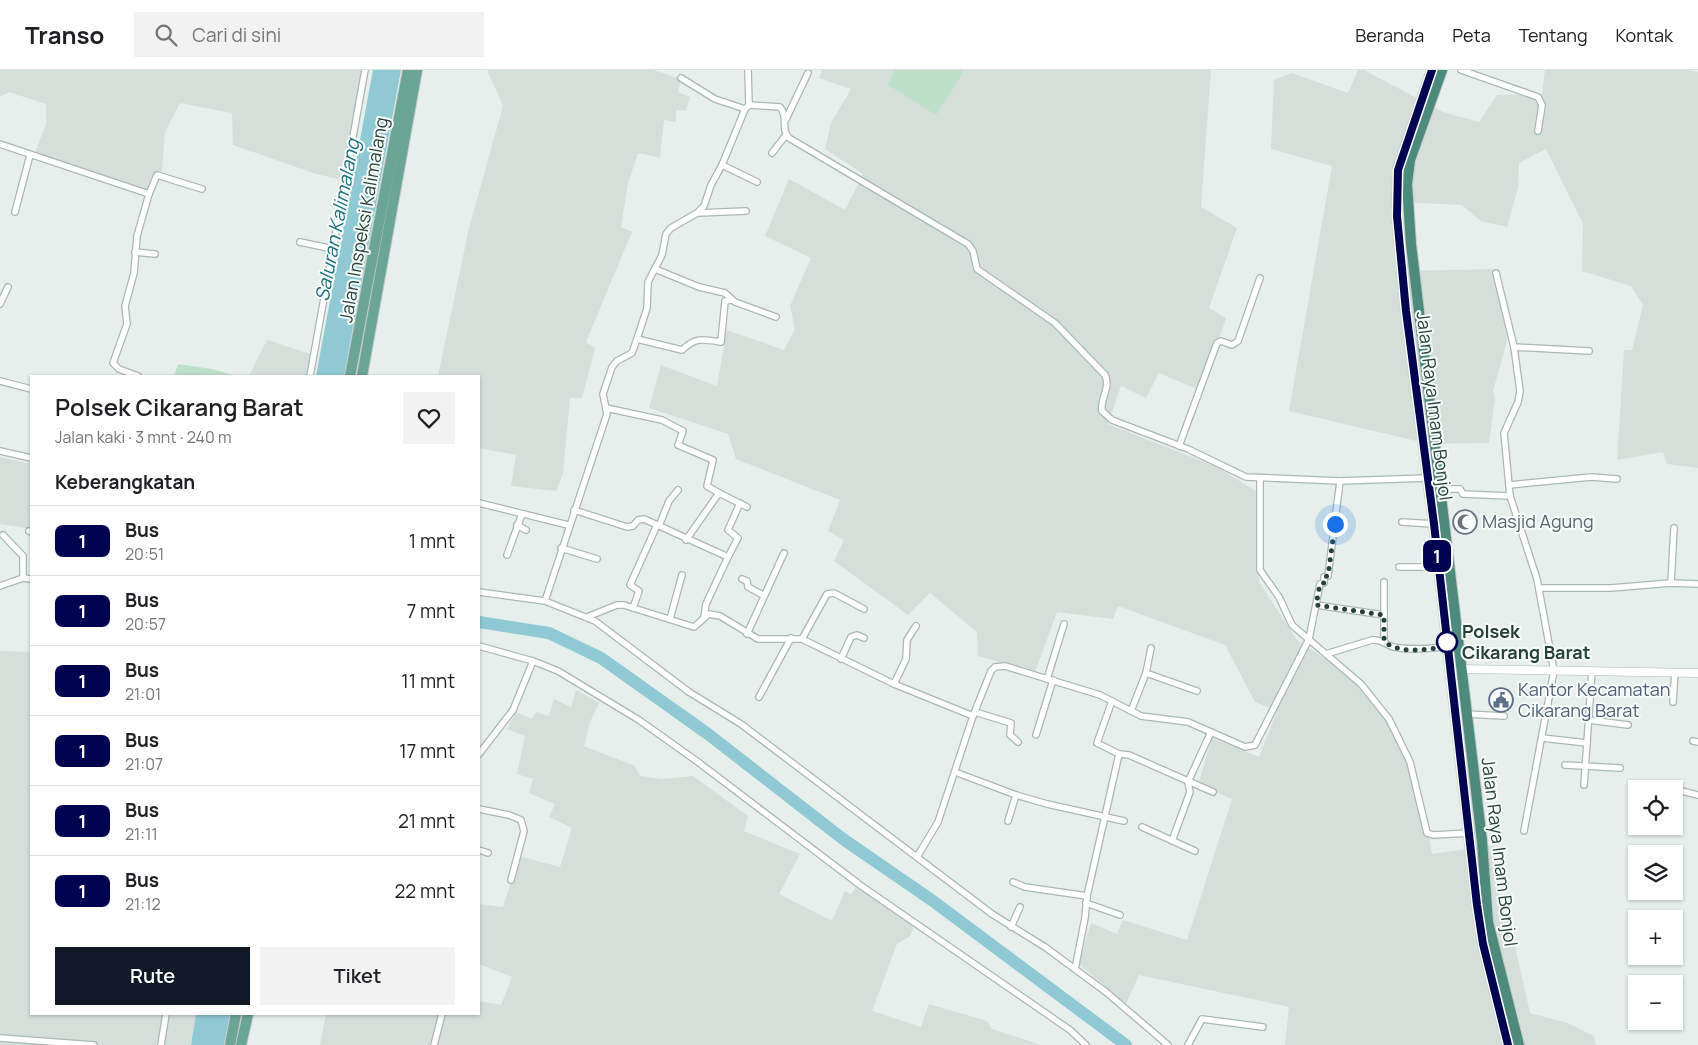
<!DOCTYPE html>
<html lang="id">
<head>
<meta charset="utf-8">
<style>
  body { margin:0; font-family:Manrope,sans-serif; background:#f2f2f2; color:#202124; height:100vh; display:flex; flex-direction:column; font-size:19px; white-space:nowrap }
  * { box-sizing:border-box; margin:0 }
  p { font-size:16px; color:#757577 }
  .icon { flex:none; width:28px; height:28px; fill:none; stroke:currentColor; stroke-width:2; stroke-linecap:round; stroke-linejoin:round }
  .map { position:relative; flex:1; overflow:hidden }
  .details { position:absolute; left:30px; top:305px; width:450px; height:640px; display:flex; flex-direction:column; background:#fff; border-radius:0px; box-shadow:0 1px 4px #0004 }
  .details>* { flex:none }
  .badge { padding:0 10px; border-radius:8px; font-size:18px; line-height:32px }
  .tools { position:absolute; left:1628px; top:710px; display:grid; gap:10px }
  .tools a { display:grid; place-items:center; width:55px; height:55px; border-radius:0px; background:#fff; box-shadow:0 1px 4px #0004; font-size:25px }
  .you { position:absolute; width:25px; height:25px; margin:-12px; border:4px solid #fff; border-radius:50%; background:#1a73e8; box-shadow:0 0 0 8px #1a73e833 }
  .map>.badge { position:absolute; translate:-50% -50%; box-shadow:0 0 0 2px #fff }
  h2 { padding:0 25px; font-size:19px; line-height:45px }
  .round { display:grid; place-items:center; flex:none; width:52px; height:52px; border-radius:0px; background:#f2f2f2 }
  .summary { display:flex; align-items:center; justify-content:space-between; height:85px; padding:0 25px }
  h1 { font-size:24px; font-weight:600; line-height:38px }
  .primary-button { display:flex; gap:10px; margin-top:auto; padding:10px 25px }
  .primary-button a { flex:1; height:58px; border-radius:0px; background:#111827; color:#fff; font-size:20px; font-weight:600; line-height:58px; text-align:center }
  .primary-button a+a { background:#f2f2f2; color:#202124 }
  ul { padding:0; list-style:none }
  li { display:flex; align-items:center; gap:15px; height:70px; padding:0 25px; border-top:1px solid #e0e0e0 }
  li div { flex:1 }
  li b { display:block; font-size:19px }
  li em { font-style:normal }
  li .badge { min-width:55px; font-weight:700; text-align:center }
  header { display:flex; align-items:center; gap:30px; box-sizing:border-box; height:70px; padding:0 25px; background:#fff; border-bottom:1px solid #e0e0e0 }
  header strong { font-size:24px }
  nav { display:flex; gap:28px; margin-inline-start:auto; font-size:18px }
  .search { width:350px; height:45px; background:#f2f2f2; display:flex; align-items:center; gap:12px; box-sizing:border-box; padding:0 18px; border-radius:0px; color:#757577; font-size:19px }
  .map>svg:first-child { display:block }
  .built { fill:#d4dfda }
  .green { fill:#bfe0c8 }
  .water { fill:#8ec9d4 }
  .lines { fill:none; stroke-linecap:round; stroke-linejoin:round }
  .river { stroke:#8ec9d4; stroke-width:12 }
  .minor-casing { stroke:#a8b8b2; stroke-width:8 }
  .tertiary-casing { stroke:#a8b8b2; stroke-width:9 }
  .primary-casing { stroke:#c2cac8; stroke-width:12 }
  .trunk-casing { stroke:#c2cac8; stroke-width:12 }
  .minor { stroke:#fff; stroke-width:5.5 }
  .tertiary { stroke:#fff; stroke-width:8 }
  .primary { stroke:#6aa596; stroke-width:10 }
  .trunk { stroke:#4c8a7c; stroke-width:10 }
  .line-casing { stroke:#fff; stroke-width:11 }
  .line { stroke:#000350; stroke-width:8 }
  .walk { stroke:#24423a; stroke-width:5; stroke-dasharray:0 9 }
  .stop-dot { fill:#fff; stroke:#000350; stroke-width:2.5 }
  .labels { text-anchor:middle; stroke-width:4; stroke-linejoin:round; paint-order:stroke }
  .street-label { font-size:18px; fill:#24423a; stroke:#f7fbf9 }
  .worship-label { font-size:18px; fill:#5b616d; stroke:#f7fbf9; text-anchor:start }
  .stop-label { font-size:18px; font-weight:bold; fill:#24423a; stroke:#f7fbf9; text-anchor:start }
  .service-label { font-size:18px; fill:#4e5e75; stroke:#f7fbf9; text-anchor:start }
  .water-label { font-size:19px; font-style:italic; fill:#1c6f80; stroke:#f7fbf9 }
</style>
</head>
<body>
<header>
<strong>Transo</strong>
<div class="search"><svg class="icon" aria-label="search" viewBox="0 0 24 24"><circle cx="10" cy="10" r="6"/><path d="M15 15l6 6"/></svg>Cari di sini</div>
<nav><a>Beranda</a><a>Peta</a><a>Tentang</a><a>Kontak</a></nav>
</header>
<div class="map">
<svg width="1698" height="975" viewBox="0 0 1698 975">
  <rect width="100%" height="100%" fill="#e6efeb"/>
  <g class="built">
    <polygon points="0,0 365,0 343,110 316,104 233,75 232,43 180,33 165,62 162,100 152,123 33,88 46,54 46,34 9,22 0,27"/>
    <polygon points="487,0 653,0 681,9 678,22 690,27 686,41 676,40 676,52 664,50 660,88 638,83 628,113 621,157 632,162 586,272 595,278 582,328 570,328 563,404 556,421 511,416 516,385 479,378 479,306 438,306 469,158 503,36"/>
    <polygon points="822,0 894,0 888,15 962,5 962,0 1211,0 1201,137 1237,158 1209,238 1226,248 1202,321 1159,303 1146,328 1121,316 1108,354 1217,397 1259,423 1259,512 1297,570 1348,604 1400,669 1424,742 1432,784 1495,775 1500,836 1510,854 1530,943 1568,953 1594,966 1596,975 1285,975 1289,937 1139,905 1126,934 1079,894 1091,853 1117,864 1123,850 1187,870 1232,729 1198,715 1212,668 1259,687 1277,641 1255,632 1225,575 1118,536 1113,549 1057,542 1035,602 978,586 977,562 930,523 908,545 834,491 844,470 828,461 840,430 736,389 728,364 649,338 661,295 717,316 727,260 784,280 795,259 790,236 811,188 765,166 789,109 845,140 863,104 825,79 831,53 851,19 819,8"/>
    <polygon points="1358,0 1364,0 1443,42 1479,52 1497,25 1542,24 1545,0 1686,0 1698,2 1698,398 1667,394 1663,382 1617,390 1624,280 1632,280 1643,235 1631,216 1582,201 1583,154 1546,79 1519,93 1518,118 1507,157 1481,151 1462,135 1400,132 1406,201 1496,199 1507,271 1493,321 1495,329 1489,373 1429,374 1289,341 1332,96 1271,79 1274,10 1292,3 1348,23"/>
    <polygon points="267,270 310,284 307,306 249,306"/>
    <polygon points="0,387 31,394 31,459 0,454"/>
    <polygon points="0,581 31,582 31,944 196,944 191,975 0,975"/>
    <polygon points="576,620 599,633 590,652 584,676 635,696 640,706 662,709 693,706 748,746 744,761 800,784 779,824 832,851 845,821 851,824 856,817 914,857 910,866 897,874 872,941 921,957 929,934 987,951 992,959 1041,975 320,975 326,944 479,944 479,931 501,935 512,907 479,894 479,834 503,837 519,786 560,797 572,758 549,747 555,734 529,723 533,709 517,704 525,666 507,659 516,642 532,649 536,642 549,646 554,629 571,637"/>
  </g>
  <g class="green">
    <polygon points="894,0 962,0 962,5 936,45 888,15"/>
    <polygon points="178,294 212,299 236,306 174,306"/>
  </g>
  <g class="water">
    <polygon points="373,0 401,0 344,306 316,306"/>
    <polygon points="196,944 230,944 224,975 191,975"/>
  </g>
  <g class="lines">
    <polyline class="river" points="479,552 549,563 601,588 708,664 843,769 933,831 1126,975"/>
    <g class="minor-casing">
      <g id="minor">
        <polyline points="748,0 749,35"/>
        <polyline points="1461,0 1538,27 1542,35 1538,61"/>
        <polyline points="681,8 715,29 745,39"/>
        <polyline points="786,49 808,3"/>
        <polyline points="0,74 149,124 137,166 134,203 125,236 127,254 113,293 119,299 138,306"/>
        <polyline points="772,83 786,65"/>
        <polyline points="722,95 757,112"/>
        <polyline points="149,124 157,105 202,119"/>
        <polyline points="15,142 30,85"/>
        <polyline points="698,143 746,141"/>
        <polyline points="300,172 333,179"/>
        <polyline points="135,182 155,184"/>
        <polyline points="655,199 699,217 725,223 735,232 776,247"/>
        <polyline points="1496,203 1514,277 1520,321 1518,332 1504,363 1510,426 1537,509 1554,601 1524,761"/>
        <polyline points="0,234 8,217"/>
        <path d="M637 269 682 280C696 267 702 269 721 272L725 231 732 230"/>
        <polyline points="1514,277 1589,281"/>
        <polyline points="310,306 365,0"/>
        <polyline points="0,311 31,319"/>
        <polyline points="606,338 662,350 683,361 678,375 713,390 707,416 719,423"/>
        <polyline points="1179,376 1217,273 1221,271 1232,275 1238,271 1260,208"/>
        <polyline points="0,381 31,388"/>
        <polyline points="1260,409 1260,500 1279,527 1292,555 1361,614 1389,649 1410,692 1427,763 1433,765 1470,763"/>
        <polyline points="1509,415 1591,407 1617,409"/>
        <polyline points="1440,419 1460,419 1463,424 1510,426"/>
        <polyline points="479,433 568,455"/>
        <polyline points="574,440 627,457 633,456 638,450 644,449 728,487 706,534 704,547"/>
        <polyline points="1402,452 1434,454"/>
        <polyline points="517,455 526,460"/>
        <polyline points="659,456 669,431 678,420"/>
        <polyline points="29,461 31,462"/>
        <polyline points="3,465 23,486 23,508"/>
        <polyline points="686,470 719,423 747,437"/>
        <polyline points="561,478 597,489"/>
        <polyline points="507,485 522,444"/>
        <polyline points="728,487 738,468 728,460 740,433"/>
        <polyline points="1399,497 1439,497"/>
        <polyline points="742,509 747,511 748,517 763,525"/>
        <polyline points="1671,513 1674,458"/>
        <polyline points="0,516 23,508 31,509"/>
        <polyline points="1539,518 1611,518 1671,513 1698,514"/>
        <polyline points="479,522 545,531 595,551 689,622 741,654 992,844 1045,877 1106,922 1168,975"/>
        <path d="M545 531 607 344 603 324 612 297 617 291 632 283 637 269 647 238 648 212 662 185 666 164 671 158 697 143 704 136 711 115 722 95 745 39 749 35 780 37C789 47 780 59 789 68L968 174 973 181 977 199 1055 253 1105 305C1111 318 1100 328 1102 341L1112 350 1188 379 1246 407 1340 411 1427 408"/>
        <polyline points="1316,535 1384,545"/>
        <polyline points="633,538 639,521 630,515 657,455"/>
        <polyline points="587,547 617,535 624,535 694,557 709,544 720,546 758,569 802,569 894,614 973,646"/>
        <polyline points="670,549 682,505"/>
        <polyline points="747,564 784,483"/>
        <polyline points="802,569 827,524 834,523 864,539"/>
        <polyline points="1384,571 1384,512"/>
        <polyline points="479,576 533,591 558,601 639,650 698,692 860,815 1070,960 1086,975"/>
        <path d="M1326 584 1372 570C1383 569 1385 575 1394 577 1411 581 1429 578 1447 577"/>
        <polyline points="841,589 851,567 857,565 864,568"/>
        <polyline points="1146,603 1197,621"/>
        <polyline points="1047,609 1064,554"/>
        <polyline points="894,614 906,589 907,570 916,556"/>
        <polyline points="759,627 791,568"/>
        <polyline points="1112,631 1097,673 1119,684"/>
        <polyline points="1673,632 1675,602"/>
        <polyline points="1131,641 1146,603 1151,578"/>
        <polyline points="975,642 1011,653 1010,665 1018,672"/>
        <polyline points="1466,644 1504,646"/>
        <polyline points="1589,650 1628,655"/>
        <polyline points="1036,665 1053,610"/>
        <polyline points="1542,668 1587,673"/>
        <polyline points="1693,671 1698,672"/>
        <polyline points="479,684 513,640 533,591"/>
        <polyline points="1565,695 1620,698"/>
        <polyline points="955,702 1016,725 1047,734 1124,751"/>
        <polyline points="1584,715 1592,601"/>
        <polyline points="1662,716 1698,725"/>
        <polyline points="479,739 509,745 521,750 524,761 511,810"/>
        <polyline points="1008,751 1016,725"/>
        <polyline points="1142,757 1195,781"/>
        <polyline points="1172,771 1190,722 1188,712 1211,662"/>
        <polyline points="479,780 488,783"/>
        <polyline points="917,787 938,752 973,646 991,601 995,597 1005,596 1100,625 1141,646 1188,652 1245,677 1255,675 1309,569 1320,514 1324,513 1324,507 1328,506 1340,411"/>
        <polyline points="1013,812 1025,817 1087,826"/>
        <polyline points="1086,833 1120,845"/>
        <polyline points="1011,857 1020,837"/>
        <polyline points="1075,899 1085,848 1087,826 1119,684 1129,685 1213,722"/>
        <polyline points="0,968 94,975"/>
        <polyline points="161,975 166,944"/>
        <polyline points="434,975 442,944"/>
        <polyline points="1188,975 1202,949 1263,957"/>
      </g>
    </g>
    <g class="tertiary-casing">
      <polyline id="tertiary" points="1461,599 1698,603"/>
    </g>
    <g class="primary-casing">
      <g id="primary">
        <polyline points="350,306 408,0"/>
        <polyline points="362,306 417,0"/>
        <polyline points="230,975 236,944"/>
        <polyline points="241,975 248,944"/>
      </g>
    </g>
    <g class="trunk-casing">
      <g id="trunk">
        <polyline points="1432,0 1398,99 1397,146 1406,241 1434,454 1477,835 1483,874 1508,975"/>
        <polyline points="1442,0 1410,90 1407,114 1411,174 1482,771 1488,852 1519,975"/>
      </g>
    </g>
    <use href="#minor" class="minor"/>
    <use href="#tertiary" class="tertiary"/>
    <use href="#primary" class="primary"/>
    <use href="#trunk" class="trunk"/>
  </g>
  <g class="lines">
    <g class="line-casing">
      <polyline id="line" points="1432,0 1398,100 1397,146 1406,241 1434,454 1477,835 1483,874 1508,975"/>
    </g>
    <use href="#line" class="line"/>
    <path class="walk" d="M1335 454 1328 506 1324 507V513L1320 514 1316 535 1384 545V571C1399 585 1427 579 1447 577V572"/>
  </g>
  <defs>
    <g id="mosque-ring" transform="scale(1.25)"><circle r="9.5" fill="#f7fbf9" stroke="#6b7280" stroke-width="1.5"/><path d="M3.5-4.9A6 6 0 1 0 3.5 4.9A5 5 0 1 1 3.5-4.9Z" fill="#6b7280"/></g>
    <g id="civic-ring" transform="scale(1.25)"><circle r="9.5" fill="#f7fbf9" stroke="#5c6f8a" stroke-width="1.5"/><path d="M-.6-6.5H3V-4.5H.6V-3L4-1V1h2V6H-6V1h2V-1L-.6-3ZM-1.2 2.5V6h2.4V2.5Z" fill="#5c6f8a"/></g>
  </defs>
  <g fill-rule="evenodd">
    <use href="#mosque-ring" x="1465" y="452"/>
    <use href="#civic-ring" x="1501" y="630"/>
  </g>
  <circle class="stop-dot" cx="1447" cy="572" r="10"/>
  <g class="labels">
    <g class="street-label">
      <text transform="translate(364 150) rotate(-80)" y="6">Jalan Inspeksi Kalimalang</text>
      <text transform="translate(1434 336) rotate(83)" y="6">Jalan Raya Imam Bonjol</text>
      <text transform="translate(1499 782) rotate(83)" y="6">Jalan Raya Imam Bonjol</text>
    </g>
    <g class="worship-label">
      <text x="1482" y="458">Masjid Agung</text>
    </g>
    <g class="stop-label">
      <text x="1462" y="568">Polsek<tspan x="1462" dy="21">Cikarang Barat</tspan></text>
    </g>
    <g class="service-label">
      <text x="1518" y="626">Kantor Kecamatan<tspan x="1518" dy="21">Cikarang Barat</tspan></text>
    </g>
    <g class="water-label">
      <text transform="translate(337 150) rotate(-79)" y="7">Saluran Kalimalang</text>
    </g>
  </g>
</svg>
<div class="tools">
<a><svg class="icon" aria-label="locate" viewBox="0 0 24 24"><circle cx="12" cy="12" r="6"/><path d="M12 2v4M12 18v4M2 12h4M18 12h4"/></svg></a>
<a><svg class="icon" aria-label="layers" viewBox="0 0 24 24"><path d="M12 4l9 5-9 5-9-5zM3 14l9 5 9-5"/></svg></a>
<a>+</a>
<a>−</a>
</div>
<div class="you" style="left:1335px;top:454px"></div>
<b class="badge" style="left:1437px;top:486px;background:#000350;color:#fff">1</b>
<section class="details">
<div class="summary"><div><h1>Polsek Cikarang Barat</h1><p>Jalan kaki · 3 mnt · 240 m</p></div><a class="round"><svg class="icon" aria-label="heart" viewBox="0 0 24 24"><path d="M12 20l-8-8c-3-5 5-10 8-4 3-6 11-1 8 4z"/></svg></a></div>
<h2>Keberangkatan</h2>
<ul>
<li><span class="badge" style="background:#000350;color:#fff">1</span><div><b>Bus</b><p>20:51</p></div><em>1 mnt</em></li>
<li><span class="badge" style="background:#000350;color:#fff">1</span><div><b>Bus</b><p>20:57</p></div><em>7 mnt</em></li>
<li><span class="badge" style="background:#000350;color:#fff">1</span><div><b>Bus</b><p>21:01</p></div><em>11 mnt</em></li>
<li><span class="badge" style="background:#000350;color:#fff">1</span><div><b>Bus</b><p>21:07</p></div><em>17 mnt</em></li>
<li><span class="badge" style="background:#000350;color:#fff">1</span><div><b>Bus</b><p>21:11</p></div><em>21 mnt</em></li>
<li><span class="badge" style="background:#000350;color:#fff">1</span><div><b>Bus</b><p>21:12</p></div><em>22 mnt</em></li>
</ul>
<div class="primary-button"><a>Rute</a><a>Tiket</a></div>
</section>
</div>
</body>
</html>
